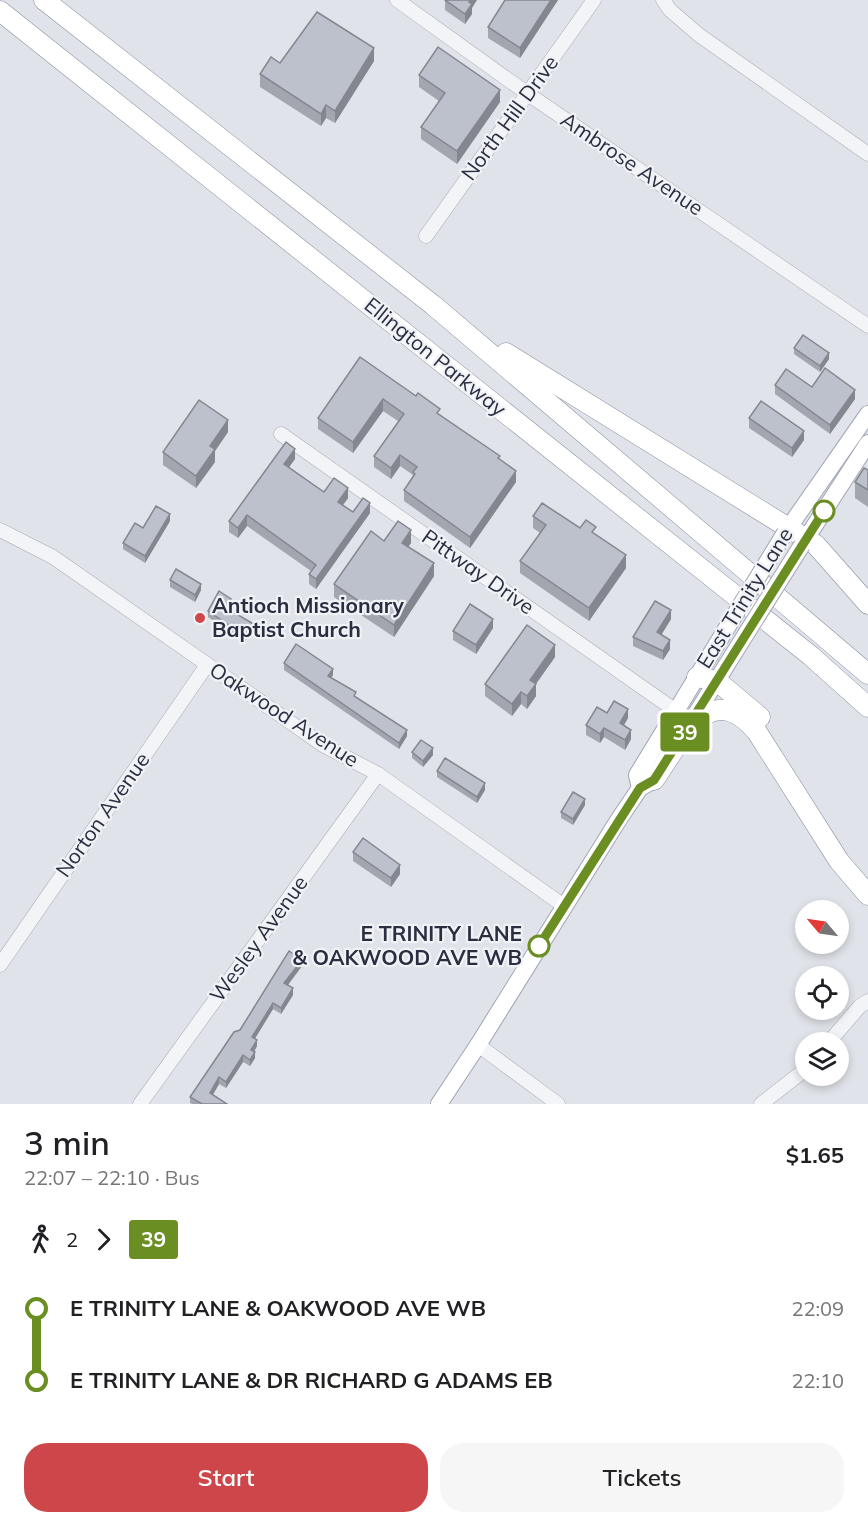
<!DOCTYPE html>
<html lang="en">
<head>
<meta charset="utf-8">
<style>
  body { margin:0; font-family:Mulish,sans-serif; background:#f6f6f6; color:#202124; height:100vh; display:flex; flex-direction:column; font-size:22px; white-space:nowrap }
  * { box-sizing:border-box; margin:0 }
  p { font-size:20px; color:#757577 }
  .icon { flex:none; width:33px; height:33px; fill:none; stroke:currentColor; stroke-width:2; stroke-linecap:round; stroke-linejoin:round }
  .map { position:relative; height:1104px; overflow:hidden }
  .details { display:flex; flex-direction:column; background:#fff; flex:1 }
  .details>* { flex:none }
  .badge { padding:0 12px; border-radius:4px; font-size:21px; line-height:39px }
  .needle { width:39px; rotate:299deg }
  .buttons { position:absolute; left:795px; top:900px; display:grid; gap:12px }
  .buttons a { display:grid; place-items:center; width:54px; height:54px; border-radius:50%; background:#fff; box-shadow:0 3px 9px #0003; font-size:30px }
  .map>.badge { position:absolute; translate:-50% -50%; box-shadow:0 0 0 3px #fff }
  .legs { display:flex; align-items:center; gap:9px; height:66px; padding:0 24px; font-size:20px }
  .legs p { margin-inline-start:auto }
  .overview { display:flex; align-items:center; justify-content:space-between; height:102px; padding:0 24px }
  h1 { font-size:33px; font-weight:600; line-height:45px }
  .primary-button { display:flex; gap:12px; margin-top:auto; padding:12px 24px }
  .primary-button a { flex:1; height:69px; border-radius:24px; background:#cd464a; color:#fff; font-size:24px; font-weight:600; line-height:69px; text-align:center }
  .primary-button a+a { background:#f6f6f6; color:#202124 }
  ul { padding:0 24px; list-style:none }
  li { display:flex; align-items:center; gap:21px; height:72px; font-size:22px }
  li i { display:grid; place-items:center; width:9px; height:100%; margin:0 8px; background:currentColor }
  li i::after { content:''; width:15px; height:15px; margin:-8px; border:4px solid; border-radius:50%; background:#fff }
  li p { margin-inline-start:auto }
  li:first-child i { background:linear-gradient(#0000 50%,currentColor 0) }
  li:last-child i { background:linear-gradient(currentColor 50%,#0000 0) }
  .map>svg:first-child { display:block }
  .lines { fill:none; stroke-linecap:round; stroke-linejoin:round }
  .minor-casing { stroke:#a9adb6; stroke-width:15 }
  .major-casing { stroke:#a0a5b5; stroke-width:18 }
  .highway-casing { stroke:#888e9f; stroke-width:21 }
  .minor { stroke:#f3f4f7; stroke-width:14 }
  .major { stroke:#fff; stroke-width:16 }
  .highway { stroke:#fff; stroke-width:20 }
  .major-bridge-casing { stroke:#a0a5b5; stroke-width:18; stroke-linecap:butt }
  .major-bridge { stroke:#fff; stroke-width:16 }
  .wall { fill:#a3a6af }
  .shaded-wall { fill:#84878f }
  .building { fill:#bdc1cc; stroke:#84878f; stroke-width:1.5 }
  .line-1-casing { stroke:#fff; stroke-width:14 }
  .line-1 { stroke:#6b8e23; stroke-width:9 }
  .stop-1-dot { fill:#fff; stroke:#6b8e23; stroke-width:3 }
  .poi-dot { fill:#cd464a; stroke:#f0f2f6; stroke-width:2 }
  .labels { text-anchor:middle; stroke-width:4.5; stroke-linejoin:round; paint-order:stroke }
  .street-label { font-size:21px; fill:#292e40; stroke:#f0f2f6 }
  .poi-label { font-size:21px; font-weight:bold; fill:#292e40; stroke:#f0f2f6; text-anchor:start }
  .stop-label { font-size:21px; font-weight:bold; fill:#292e40; stroke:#f0f2f6; text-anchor:end }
</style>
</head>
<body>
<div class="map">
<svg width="868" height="1104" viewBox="0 0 868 1104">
  <rect width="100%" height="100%" fill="#e0e3e9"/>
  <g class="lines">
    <g class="minor-casing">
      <g id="minor">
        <polyline points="397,0 528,94 868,326"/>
        <polyline points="663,0 670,10 699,35 868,154"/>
        <polyline points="426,236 594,0"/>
        <polyline points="281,434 676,711"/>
        <polyline points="0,530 53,557 323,745 378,774 564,906"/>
        <polyline points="0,965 207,665"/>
        <polyline points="829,1042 860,1006 868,1001"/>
        <polyline points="478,1045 558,1104"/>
        <polyline points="140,1104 378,774"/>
        <polyline points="761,1104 806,1069"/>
      </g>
    </g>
    <g class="major-casing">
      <g id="major">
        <polyline points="785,533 868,414"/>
        <polyline points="802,545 868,443"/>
        <polyline points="689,725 746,634"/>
        <polyline points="640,788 637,775 731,621"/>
        <polyline points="439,1104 478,1045 619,819 640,788 654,780 661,769"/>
      </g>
    </g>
    <g class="highway-casing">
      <g id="highway">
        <polyline points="44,0 433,305 868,674"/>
        <polyline points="0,11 811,656 868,707"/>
        <polyline points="506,353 816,545 868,604"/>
        <polyline points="697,677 717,681 760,717"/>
        <path d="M654 780C681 742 709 675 757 732L839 861 868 895"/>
      </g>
    </g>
    <use href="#minor" class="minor"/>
    <use href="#major" class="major"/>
    <use href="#highway" class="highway"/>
    <g class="major-bridge-casing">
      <g id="major-bridge">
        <polyline points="731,621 785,533"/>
        <polyline points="746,634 802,545"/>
      </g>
    </g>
    <use href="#major-bridge" class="major-bridge"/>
  </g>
  <g class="wall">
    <polygon points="445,0 472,8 472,14 465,24 445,10"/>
    <polygon points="558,0 520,58 488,38 488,27"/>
    <polygon points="374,61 335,123 326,118 321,126 260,87 260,74 280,63"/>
    <polygon points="419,75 500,102 457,164 421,139 421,127 439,101 419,87"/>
    <polygon points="794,348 829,359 820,372 794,354"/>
    <polygon points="360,357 440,415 500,460 516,482 470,548 404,501 404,490 413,475 400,466 391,479 374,467 374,456 398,421 383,411 353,453 318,429 318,418"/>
    <polygon points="775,385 812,387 855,399 830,434 775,394"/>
    <polygon points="749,418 804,440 792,457 749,428"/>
    <polygon points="228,432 215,451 215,462 196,488 163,465 163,452"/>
    <polygon points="295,459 289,467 324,492 348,498 343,505 353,512 370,513 316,589 309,584 309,574 311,571 247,526 238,538 229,532 229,521"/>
    <polygon points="868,470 868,507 855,498 855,482"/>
    <polygon points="533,516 580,528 596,534 626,568 589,621 520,573 520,561 540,533 533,528"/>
    <polygon points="170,521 145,563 123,549 123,543 143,528"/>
    <polygon points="384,541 411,543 408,547 434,576 394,637 334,597 334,584"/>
    <polygon points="170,580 201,590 195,602 170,587"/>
    <polygon points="231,605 229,609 252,629 245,642 208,617 208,611"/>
    <polygon points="671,619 661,635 670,649 663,660 633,646 633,637"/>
    <polygon points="493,628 476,654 453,640 453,631"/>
    <polygon points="555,657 536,684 536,696 527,709 521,704 512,716 485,696 485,684"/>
    <polygon points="284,663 333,675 331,678 407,736 399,749 284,670"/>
    <polygon points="607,713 628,718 624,725 631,739 625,750 604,737 600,743 586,735 586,725"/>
    <polygon points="412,752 433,755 423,767 412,758"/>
    <polygon points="437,771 485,790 477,803 437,777"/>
    <polygon points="585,805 573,825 561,818 561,812"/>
    <polygon points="353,852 400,874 391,887 353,861"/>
    <polygon points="302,966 288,985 293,995 281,1014 273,1009 255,1039 257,1046 254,1052 255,1058 250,1066 243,1062 226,1088 219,1084 212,1095 227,1104 192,1104 190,1103 190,1097"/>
  </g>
  <g class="shaded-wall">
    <polygon points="470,0 477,0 472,8 472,14 465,24 465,14"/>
    <polygon points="551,0 558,0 520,58 520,48"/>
    <polygon points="374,48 374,61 335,123 335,111"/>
    <polygon points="500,90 500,102 457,164 457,151"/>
    <polygon points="326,105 326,118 321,126 321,114"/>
    <polygon points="829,353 829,359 820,372 820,366"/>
    <polygon points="855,390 855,399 830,434 830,425"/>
    <polygon points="383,399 383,411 353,453 353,442"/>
    <polygon points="228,420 228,432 215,451 215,462 196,488 196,476 210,446"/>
    <polygon points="804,431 804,440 792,457 792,448"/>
    <polygon points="295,449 295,459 284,474 284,464"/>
    <polygon points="400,455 400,466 391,479 391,468"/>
    <polygon points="516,471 516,482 470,548 470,537"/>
    <polygon points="348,488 348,498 338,512 338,502"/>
    <polygon points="370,503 370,513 316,589 316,579"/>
    <polygon points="170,514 170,521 145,563 145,556"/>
    <polygon points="247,515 247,526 238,538 238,528"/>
    <polygon points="411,530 411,543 402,555 402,543"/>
    <polygon points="626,555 626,568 589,621 589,608"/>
    <polygon points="434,563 434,576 394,637 394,625"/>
    <polygon points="201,584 201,590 195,602 195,595"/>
    <polygon points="231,599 231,605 226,614 226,608"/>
    <polygon points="671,610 671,619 657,642 657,632"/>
    <polygon points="493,619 493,628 476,654 476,645"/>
    <polygon points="252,623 252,629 245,642 245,636"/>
    <polygon points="670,640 670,649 663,660 663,651"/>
    <polygon points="555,645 555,657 530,692 530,680"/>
    <polygon points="333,669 333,675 328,682 328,676"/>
    <polygon points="536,684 536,696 527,709 527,696"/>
    <polygon points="521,692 521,704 512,716 512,704"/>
    <polygon points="628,709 628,718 620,732 620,723"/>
    <polygon points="604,728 604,737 600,743 600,734"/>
    <polygon points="407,730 407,736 399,749 399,743"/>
    <polygon points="631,730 631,739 625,750 625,740"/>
    <polygon points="433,748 433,755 423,767 423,761"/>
    <polygon points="485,783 485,790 477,803 477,797"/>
    <polygon points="585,799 585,805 573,825 573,819"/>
    <polygon points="400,865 400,874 391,887 391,878"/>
    <polygon points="302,960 302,966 284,990 284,983"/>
    <polygon points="293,988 293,995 281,1014 281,1008"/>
    <polygon points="273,1003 273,1009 252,1043 252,1037"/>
    <polygon points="257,1040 257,1046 251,1056 251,1050"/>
    <polygon points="255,1052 255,1058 250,1066 250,1060"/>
    <polygon points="243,1055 243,1062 226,1088 226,1082"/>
    <polygon points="219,1077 219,1084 210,1100 210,1093"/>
  </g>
  <g class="building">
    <polygon points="445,0 470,0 469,2 472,4 465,14"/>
    <polygon points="505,0 551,0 520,48 488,27"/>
    <polygon points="317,12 374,48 335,111 326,105 321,114 260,74 271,57 280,63"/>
    <polygon points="438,47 500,90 457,151 421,127 445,93 419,75"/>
    <polygon points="803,335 829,353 820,366 794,348"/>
    <polygon points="360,357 416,396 418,393 440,409 437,413 500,456 498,458 516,471 470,537 404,490 415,474 413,472 417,467 400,455 391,468 374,456 404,414 383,399 353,442 318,418"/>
    <polygon points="825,368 855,390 830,425 775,385 786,369 812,387"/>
    <polygon points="199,400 228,420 210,446 215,449 196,476 163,452"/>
    <polygon points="761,401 804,431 792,448 749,418"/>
    <polygon points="286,442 295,449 284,464 324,492 334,478 348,488 338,502 353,512 363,498 370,503 316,579 309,574 316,565 247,515 238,528 229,521"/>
    <polygon points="864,468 868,470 868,490 855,482"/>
    <polygon points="542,503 580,528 586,520 596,527 592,532 626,555 589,608 520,561 546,525 533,516"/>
    <polygon points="156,506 170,514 145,556 123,543 135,523 143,528"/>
    <polygon points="398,521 411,530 402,543 434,563 394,625 334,584 371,531 384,541"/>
    <polygon points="176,569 201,584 195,595 170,580"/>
    <polygon points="219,591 231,599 226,608 252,623 245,636 208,611"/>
    <polygon points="655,601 671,610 657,632 670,640 663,651 633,637"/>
    <polygon points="470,604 493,619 476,645 453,631"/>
    <polygon points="527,625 555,645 530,680 536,684 527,696 521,692 512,704 485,684"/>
    <polygon points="296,644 333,669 328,676 356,692 354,696 407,730 399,743 284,663"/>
    <polygon points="614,701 628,709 620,723 631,730 625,740 604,728 600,734 586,725 597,707 607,713"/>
    <polygon points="421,740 433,748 423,761 412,752"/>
    <polygon points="445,758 485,783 477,797 437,771"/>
    <polygon points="573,792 585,799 573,819 561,812"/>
    <polygon points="363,838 400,865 391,878 353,852"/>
    <polygon points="289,951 302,960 284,983 293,988 281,1008 273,1003 252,1037 257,1040 251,1050 255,1052 250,1060 243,1055 226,1082 219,1077 210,1093 227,1104 202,1104 190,1097 234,1032 240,1030"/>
  </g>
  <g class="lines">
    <g class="line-1-casing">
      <polyline id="line-1" points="539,946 640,788 654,780 824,511"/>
    </g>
    <use href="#line-1" class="line-1"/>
  </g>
  <g class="stop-1-dot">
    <circle cx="824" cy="511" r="10"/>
    <circle cx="539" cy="946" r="10"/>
  </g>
  <circle class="poi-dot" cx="200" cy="618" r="6"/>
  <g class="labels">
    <g class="street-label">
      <text transform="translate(510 118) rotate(-54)" y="7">North Hill Drive</text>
      <text transform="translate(632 164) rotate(34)" y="7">Ambrose Avenue</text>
      <text transform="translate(435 357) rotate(39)" y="7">Ellington Parkway</text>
      <text transform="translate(478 572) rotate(35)" y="7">Pittway Drive</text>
      <text transform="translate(745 598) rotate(-58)" y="7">East Trinity Lane</text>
      <text transform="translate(284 715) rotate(33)" y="7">Oakwood Avenue</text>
      <text transform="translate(103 815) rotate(-55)" y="7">Norton Avenue</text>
      <text transform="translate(259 939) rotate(-54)" y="7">Wesley Avenue</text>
    </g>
    <g class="poi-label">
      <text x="212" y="613">Antioch Missionary<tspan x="212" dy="24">Baptist Church</tspan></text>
    </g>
    <g class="stop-label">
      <text x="522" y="941">E TRINITY LANE<tspan x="522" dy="24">&amp; OAKWOOD AVE WB</tspan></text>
    </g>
  </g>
</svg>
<div class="buttons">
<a><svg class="needle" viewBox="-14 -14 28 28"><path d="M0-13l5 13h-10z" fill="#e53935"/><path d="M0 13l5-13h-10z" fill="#757577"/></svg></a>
<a><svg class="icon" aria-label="locate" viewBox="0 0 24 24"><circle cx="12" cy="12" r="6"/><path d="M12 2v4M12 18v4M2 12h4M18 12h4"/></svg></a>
<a><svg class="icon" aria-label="layers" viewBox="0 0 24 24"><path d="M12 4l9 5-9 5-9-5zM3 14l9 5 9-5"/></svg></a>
</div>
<b class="badge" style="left:685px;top:732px;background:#6b8e23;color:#fff">39</b>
</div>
<section class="details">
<div class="overview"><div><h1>3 min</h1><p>22:07 – 22:10 · Bus</p></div><b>$1.65</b></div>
<div class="legs"><svg class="icon" aria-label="walk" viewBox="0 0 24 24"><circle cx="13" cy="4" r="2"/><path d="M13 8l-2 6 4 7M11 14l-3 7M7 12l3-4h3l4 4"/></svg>2<svg class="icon" aria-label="forward" viewBox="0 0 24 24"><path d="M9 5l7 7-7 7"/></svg><b class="badge" style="background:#6b8e23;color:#fff">39</b></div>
<ul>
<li><i style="color:#6b8e23"></i><b>E TRINITY LANE &amp; OAKWOOD AVE WB</b><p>22:09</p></li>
<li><i style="color:#6b8e23"></i><b>E TRINITY LANE &amp; DR RICHARD G ADAMS EB</b><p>22:10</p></li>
</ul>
<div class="primary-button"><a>Start</a><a>Tickets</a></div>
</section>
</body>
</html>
